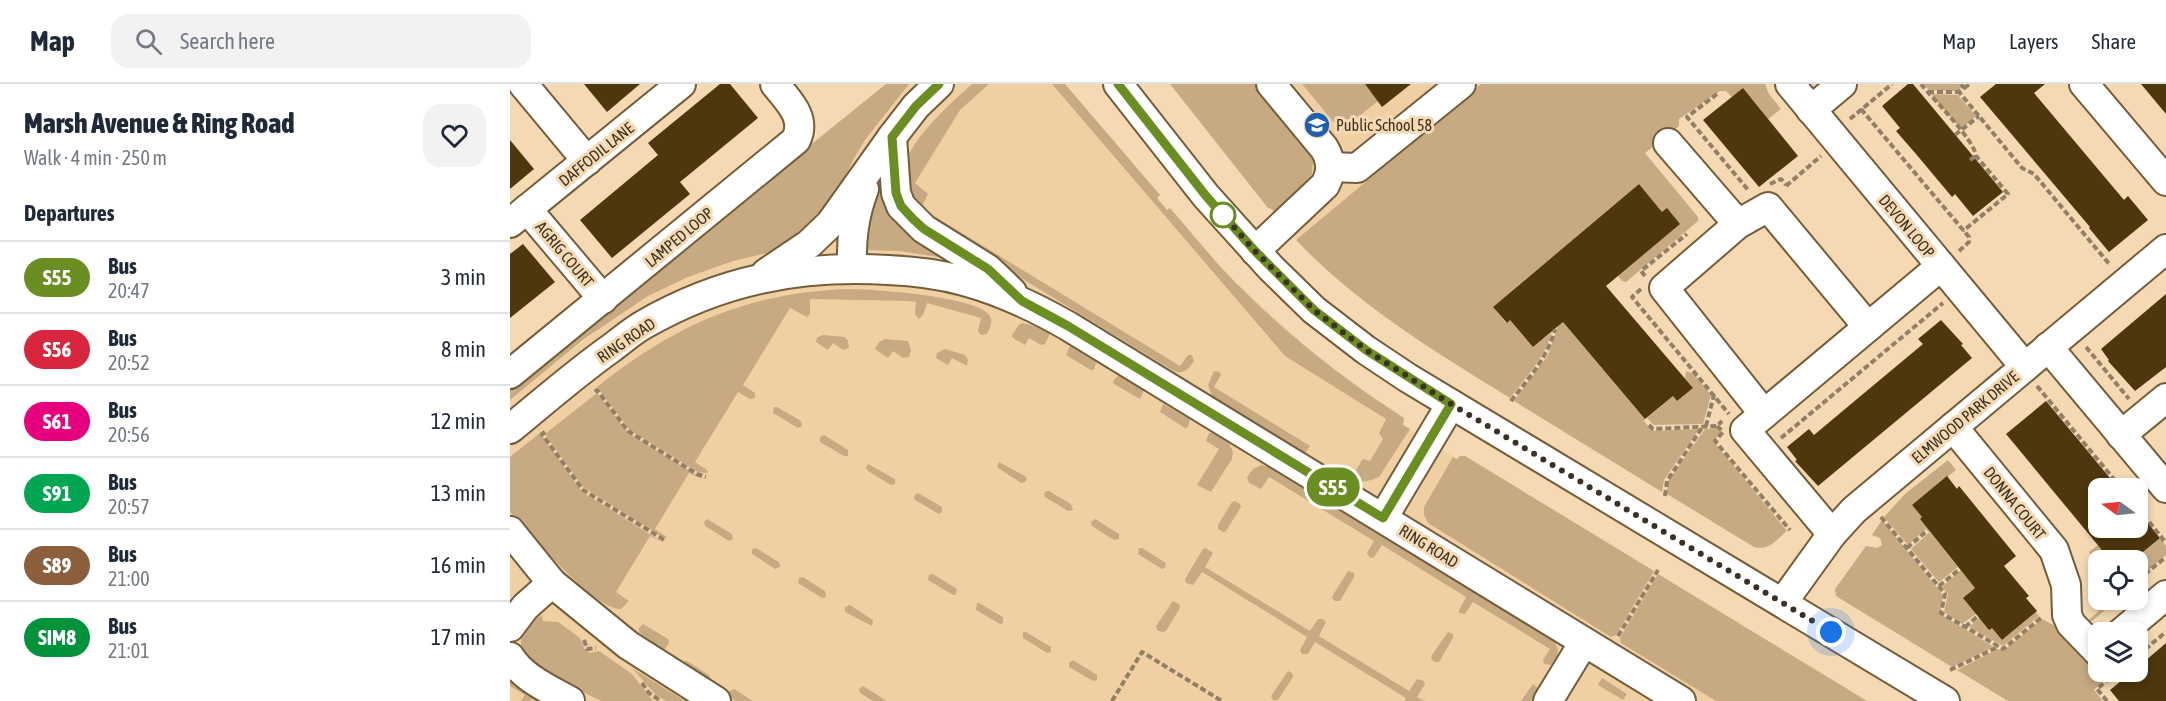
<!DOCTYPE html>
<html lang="en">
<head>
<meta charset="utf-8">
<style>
  body { margin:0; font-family:"Asap Condensed",sans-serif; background:#f2f2f3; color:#1f2937; height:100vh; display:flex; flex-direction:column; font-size:22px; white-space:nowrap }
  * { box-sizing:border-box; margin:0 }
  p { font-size:20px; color:#747a83 }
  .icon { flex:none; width:33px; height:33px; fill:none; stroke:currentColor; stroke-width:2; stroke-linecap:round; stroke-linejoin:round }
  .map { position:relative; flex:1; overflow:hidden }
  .sheet { display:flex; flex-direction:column; background:#fff; width:510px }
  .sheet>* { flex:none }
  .badge { padding:0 12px; border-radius:20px; font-size:21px; line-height:39px }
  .needle { width:39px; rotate:285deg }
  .tools { position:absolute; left:1578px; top:394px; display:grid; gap:12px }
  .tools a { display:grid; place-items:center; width:60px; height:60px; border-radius:12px; background:#fff; box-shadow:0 3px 9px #0003; font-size:30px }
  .you { position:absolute; width:30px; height:30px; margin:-15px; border:4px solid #fff; border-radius:50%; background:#1a73e8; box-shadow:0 0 0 9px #1a73e833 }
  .map>.badge { position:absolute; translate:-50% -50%; box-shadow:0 0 0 3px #fff }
  h2 { padding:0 24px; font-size:22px; line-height:54px }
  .round { display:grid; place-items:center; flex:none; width:63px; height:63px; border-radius:18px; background:#f2f2f3 }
  .headline { display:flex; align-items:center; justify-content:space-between; height:102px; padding:0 24px }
  h1 { font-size:28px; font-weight:800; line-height:45px }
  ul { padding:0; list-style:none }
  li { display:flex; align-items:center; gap:18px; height:72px; padding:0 24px; border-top:2px solid #e0e1e3 }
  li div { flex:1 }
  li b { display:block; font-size:22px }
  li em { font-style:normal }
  li .badge { min-width:66px; font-weight:700; text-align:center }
  header { display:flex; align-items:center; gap:36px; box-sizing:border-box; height:84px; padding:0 30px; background:#fff; border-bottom:2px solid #e0e1e3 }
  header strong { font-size:28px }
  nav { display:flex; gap:33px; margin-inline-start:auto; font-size:21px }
  .search { width:420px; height:54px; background:#f2f2f3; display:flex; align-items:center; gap:15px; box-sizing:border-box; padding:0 21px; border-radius:18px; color:#747a83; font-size:22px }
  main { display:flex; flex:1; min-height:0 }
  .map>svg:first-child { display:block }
  .built { fill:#f0d0a3 }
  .green { fill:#c7aa81 }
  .building { fill:#4e360d }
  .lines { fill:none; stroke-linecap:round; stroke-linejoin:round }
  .minor-casing { stroke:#745d3a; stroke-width:32 }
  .path { stroke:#927f66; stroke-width:4; stroke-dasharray:6 3; stroke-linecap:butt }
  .minor { stroke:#fff; stroke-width:28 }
  .line-casing { stroke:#fff; stroke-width:14 }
  .line { stroke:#6b8e23; stroke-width:9 }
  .walk { stroke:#3c3122; stroke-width:6; stroke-dasharray:0 10.8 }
  .stop-dot { fill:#fff; stroke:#6b8e23; stroke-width:3 }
  .labels { text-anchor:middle; stroke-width:6; stroke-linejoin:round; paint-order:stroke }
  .poi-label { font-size:16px; fill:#3c3122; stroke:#f4d9b3; text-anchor:start }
  .street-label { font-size:16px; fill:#3c3122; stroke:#f4d9b3 }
</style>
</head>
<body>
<header>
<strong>Map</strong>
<div class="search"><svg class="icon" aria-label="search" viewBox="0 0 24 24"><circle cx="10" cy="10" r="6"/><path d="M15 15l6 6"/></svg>Search here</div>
<nav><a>Map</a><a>Layers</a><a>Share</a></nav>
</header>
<main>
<section class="sheet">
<div class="headline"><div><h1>Marsh Avenue &amp; Ring Road</h1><p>Walk · 4 min · 250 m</p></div><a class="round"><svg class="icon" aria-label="heart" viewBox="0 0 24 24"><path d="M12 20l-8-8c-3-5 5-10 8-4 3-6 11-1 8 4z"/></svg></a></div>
<h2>Departures</h2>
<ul>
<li><span class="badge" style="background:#6b8e23;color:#fff">S55</span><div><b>Bus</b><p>20:47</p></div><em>3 min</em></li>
<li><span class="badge" style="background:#d7263d;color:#fff">S56</span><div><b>Bus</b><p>20:52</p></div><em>8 min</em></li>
<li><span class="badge" style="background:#e6007e;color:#fff">S61</span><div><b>Bus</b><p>20:56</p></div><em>12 min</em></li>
<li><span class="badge" style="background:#00a651;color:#fff">S91</span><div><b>Bus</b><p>20:57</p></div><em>13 min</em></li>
<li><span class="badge" style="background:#8b5e3c;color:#fff">S89</span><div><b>Bus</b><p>21:00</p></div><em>16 min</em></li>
<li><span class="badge" style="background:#00933c;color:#fff">SIM8</span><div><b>Bus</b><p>21:01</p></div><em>17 min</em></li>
</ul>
</section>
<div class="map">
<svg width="1656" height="617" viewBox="0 0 1656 617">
  <rect width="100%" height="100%" fill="#f4d9b3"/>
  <g class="built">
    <polygon points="393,0 555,0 650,111 647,114 657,126 660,124 723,196 803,269 837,296 894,334 893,341 947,375 950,372 955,372 1357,617 0,617 0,316"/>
    <polygon points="661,0 971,0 869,81 872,85 786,156"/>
  </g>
  <g class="green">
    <polygon points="376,0 399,0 355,56 343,76 318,132 270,166 223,177 178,193 138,212 74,255 0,316 0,303"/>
    <path d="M462 0H479L450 26 405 99 418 110 411 124 670 282 678 271H682L684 277C679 285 672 292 662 286L442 152 401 124C400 112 394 88 396 78 403 53 443 17 462 0Z"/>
    <path d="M542 0H555L650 111 647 114 657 126 660 124C681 148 701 174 724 197 775 249 832 294 894 334L893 341 900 345 869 393C850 401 843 398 826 387L830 380 844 389 853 375 860 377 873 355 869 349 876 335 775 272Z"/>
    <polygon points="660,0 745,0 796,61 803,78 801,99 767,132 762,125 758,124"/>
    <polygon points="792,0 855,0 868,17 831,47"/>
    <path d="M971 0H1255L1259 10 1271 25 1253 39 1252 27 1233 4 1222 13 1216 7H1210L1169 35V42L1135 69 1188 133V137L1116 198 1112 197 1108 192 1152 128 1129 100 983 223 996 239 1000 236 1023 263 1042 248C1035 273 1016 293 1000 314 924 267 849 222 786 156L871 85 869 81Z"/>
    <polygon points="1414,0 1449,0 1452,3 1448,7 1419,6"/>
    <polygon points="1423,10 1448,11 1466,32 1451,45 1422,12"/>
    <polygon points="372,96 434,174 390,167 355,166 357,136 370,98"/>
    <path d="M337 205C361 205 468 212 480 232 483 238 480 244 477 250L471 251 468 247 471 234 417 219 413 231 409 235 405 230 406 218 398 217 300 215V230L297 233 280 224 233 301 245 309V314L240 315 228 308 185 378 197 386 198 389 188 388 120 346 87 303C165 241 236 209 337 205Z"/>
    <polygon points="1053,238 1135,335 1134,337 1142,347 1189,345 1154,396 1152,408 1004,317 1038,271 1048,242"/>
    <polygon points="512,239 528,243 539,249 539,252 535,260 531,261 519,254 515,261 503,254 502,251 508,242"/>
    <polygon points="312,251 335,253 338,257 339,264 333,266 323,259 318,266 306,258 307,254"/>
    <polygon points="375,255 398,257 401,266 399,273 393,274 383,267 378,274 365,265 369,258"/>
    <polygon points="560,262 586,278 584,286 581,286 556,271"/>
    <polygon points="435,265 455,271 458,276 457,282 442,274 438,281 426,274 427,269"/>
    <polygon points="704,287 710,288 711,291 704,303 800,362 795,369 702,312 698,301"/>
    <polygon points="1176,287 1184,290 1201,311 1193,340 1144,341 1137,334 1163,312 1167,317 1183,304 1175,294"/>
    <polygon points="609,291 634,306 630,315 604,300 603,297"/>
    <polygon points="87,309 118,349 194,396 179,389 145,445 157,453 154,454 73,403 35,350"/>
    <polygon points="653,320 680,335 678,343 675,344 650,328"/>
    <polygon points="264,323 267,323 291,337 292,342 288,344 263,329"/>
    <path d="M1206 344 1211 349 1203 357 1277 447C1266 456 1259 467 1244 463L1157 410 1158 397 1195 345Z"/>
    <path d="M30 349 72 408 154 459 140 452 106 508 119 517 111 525C86 527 18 448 0 428V373Z"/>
    <polygon points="699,349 703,349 719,359 723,368 722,375 701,408 687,401 709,365 696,357"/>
    <polygon points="314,351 338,366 338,372 334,372 310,358 310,353"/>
    <polygon points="950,372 955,372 1144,487 1106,551 1101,553 918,439 914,431 914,423 943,373 947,375"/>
    <polygon points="1438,376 1446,386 1402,421 1412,433 1410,435 1417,444 1398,461 1374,433 1395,410"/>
    <polygon points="489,378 515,392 517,395 515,398 511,399 488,384 487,382"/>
    <polygon points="358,380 385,395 385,400 381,401 358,387 356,384"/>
    <polygon points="751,381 759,383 1044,557 1048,565 1047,573 1041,581 1034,580 1033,576 1040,565 963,518 955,530 949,529 949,526 956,513 872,461 864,473 860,474 857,469 864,457 759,393 751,405 739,399 737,393 743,385"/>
    <polygon points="536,407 539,407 561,420 563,426 558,427 535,413 534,409"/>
    <polygon points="408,409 432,423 432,428 429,430 405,416 404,412"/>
    <polygon points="725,417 730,420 731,423 716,447 713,448 708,445 708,441 722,418"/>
    <polygon points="197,435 222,450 223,455 219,457 195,442 194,438"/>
    <polygon points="585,435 609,450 609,455 604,456 582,442 581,438"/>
    <polygon points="1372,436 1433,511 1430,530 1484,563 1442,583 1326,512 1325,505 1356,462 1367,464 1372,461 1370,454 1362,451"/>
    <polygon points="1420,448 1448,483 1429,498 1401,465"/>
    <polygon points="1650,454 1656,462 1656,471 1628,495 1628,477 1622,477"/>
    <polygon points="1588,461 1601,477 1588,477 1588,482 1579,468"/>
    <polygon points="246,464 269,478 270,483 265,485 242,470 242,465"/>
    <polygon points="629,464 632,464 656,479 655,484 652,485 628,470"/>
    <polygon points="696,464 703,469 695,483 800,547 808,535 813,535 816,538 809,552 899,607 907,595 914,597 915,600 907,613 915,617 894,617 896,614 805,558 798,570 792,570 790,566 797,553 692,488 683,501 676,499 675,495 693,465"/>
    <polygon points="1451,486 1465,504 1453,514 1466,530 1452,540 1434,528 1438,510 1432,503"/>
    <polygon points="838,487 844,489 844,493 830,517 825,517 822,514 823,511"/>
    <polygon points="423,490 447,505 446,510 443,511 418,496 419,491"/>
    <polygon points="1148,490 1357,617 1206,617 1111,559 1110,554"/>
    <polygon points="293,493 315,507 316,513 312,514 288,499 289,494"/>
    <polygon points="1594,516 1607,516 1582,537 1575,539 1587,529"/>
    <polygon points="663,517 669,520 670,524 656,547 652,548 647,546 646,542"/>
    <polygon points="467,519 469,519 493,533 493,539 490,540 466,526"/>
    <polygon points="340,521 363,536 362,542 335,528 335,523"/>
    <polygon points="1526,528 1529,532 1493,562 1459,543 1469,534 1482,544 1492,556"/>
    <polygon points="32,531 33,537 48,538 70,554 75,566 80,569 89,567 122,590 143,617 91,617 27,585 11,565 11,554 17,541"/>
    <polygon points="1532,535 1549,544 1594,596 1584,606 1593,617 1498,617 1447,586 1488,565 1493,567"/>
    <polygon points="133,540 158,555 159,559 155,565 150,564 129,548 129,544"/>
    <polygon points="513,548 516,548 541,563 541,568 537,569 513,554"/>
    <polygon points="938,548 943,550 943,554 929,578 925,578 921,575 922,571"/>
    <polygon points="563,576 587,591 587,596 583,597 559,583 559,579"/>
    <polygon points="174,577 177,577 199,591 201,595 199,597 172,580"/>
    <polygon points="122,584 175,617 156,617 145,610"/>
    <polygon points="778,587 782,589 783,593 768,616 763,616 761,612"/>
    <polygon points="0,593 38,617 25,617 22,615 20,617 11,617 15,611 0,602"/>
    <polygon points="1092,594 1117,610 1113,616 1088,601"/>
    <polygon points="1023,600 1028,604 1021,617 1011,617"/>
    <polygon points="353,602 377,617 363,617 350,609 349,605"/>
    <polygon points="224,605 243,617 226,617 219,613 218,608"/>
  </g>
  <g class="building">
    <polygon points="74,0 130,0 97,28"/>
    <polygon points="210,0 220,0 248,34 170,98 180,110 102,174 70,136 148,71 138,59"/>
    <polygon points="855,0 901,0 872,23"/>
    <polygon points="1398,0 1403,0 1493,108 1463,132 1445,110 1442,113 1406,70 1386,47 1390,44 1372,22"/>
    <polygon points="1486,0 1535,0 1524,9 1614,116 1618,112 1638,136 1599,168 1579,144 1580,143 1470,13"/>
    <polygon points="1631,0 1656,0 1656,30"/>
    <polygon points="1233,4 1288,72 1249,103 1193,36"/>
    <polygon points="0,56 24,85 0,105"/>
    <polygon points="1129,100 1152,128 1157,124 1170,140 1096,202 1183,304 1167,317 1163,312 1135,335 1053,238 1023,263 1000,236 997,239 983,223"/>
    <polygon points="13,160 45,198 0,234 0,170"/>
    <polygon points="1656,210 1656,283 1625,307 1598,277 1599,276 1591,265"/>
    <polygon points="1431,236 1453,260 1451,261 1462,274 1308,402 1285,377 1287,376 1277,363 1299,345 1304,351 1347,315 1413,260 1408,255"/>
    <polygon points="1536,317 1609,405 1588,405 1588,444 1628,444 1628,427 1650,454 1622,477 1601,477 1496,350"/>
    <polygon points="1437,392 1447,405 1449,402 1506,472 1494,482 1519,512 1516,514 1527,527 1492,556 1482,544 1479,546 1453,514 1465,504 1410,435 1412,433 1402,421"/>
    <polygon points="1656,559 1656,617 1609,617 1600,606 1622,588 1628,588 1628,583"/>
  </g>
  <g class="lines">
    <g class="minor-casing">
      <g id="minor">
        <polyline points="13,0 77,77"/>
        <polyline points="608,0 696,112 761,184 804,226 856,266 898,294 1435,617"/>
        <polyline points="1280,0 1515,283"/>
        <polyline points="1574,0 1656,97"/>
        <polyline points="1301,26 1332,0"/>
        <polyline points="382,53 386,109 391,122 414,145 478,185 502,208"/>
        <polyline points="1158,59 1228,140 1258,123 1358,243"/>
        <polyline points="821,83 847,84 951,0"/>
        <polyline points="17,125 93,215"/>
        <polyline points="0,139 171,0"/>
        <polyline points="1228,140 1154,204 1254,330"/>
        <path d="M745 167 815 101C822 88 822 77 814 64L761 0"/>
        <path d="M342 184C341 155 344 132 354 105"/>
        <polyline points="256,189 299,160 320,140 382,53 406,22 429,0"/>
        <polyline points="1538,263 1656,404"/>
        <path d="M0 290 286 56C297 33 278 17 265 0"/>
        <polyline points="1443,343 1544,466 1556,501 1557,531 1561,540 1588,568"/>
        <path d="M0 345C33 318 65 290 100 265 111 257 121 248 133 241 211 196 288 181 378 186 403 187 429 190 454 197 491 207 525 223 558 242L1171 617"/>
        <polyline points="1611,351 1656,314"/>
        <polyline points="873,434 941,320"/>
        <polyline points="0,447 42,499 118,561 206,617"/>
        <polyline points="1322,450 1235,346 1431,182"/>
        <polyline points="1273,518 1322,450 1344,426 1656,165"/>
        <polyline points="0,543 15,523 42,499"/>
        <polyline points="1611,549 1656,511"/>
        <path d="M0 573C13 594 39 605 60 617"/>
        <polyline points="1038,617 1074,558"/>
      </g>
    </g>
    <g class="path">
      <path d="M1411 0C1423 15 1464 55 1466 72L1498 110 1453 147"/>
      <polyline points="1451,0 1454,4 1449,8 1512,84 1524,90 1600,181"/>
      <polyline points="1454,4 1460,0"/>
      <polyline points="1418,8 1449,8"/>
      <polyline points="1207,10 1177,33 1239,107"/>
      <polyline points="1351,25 1459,153 1459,158 1449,167"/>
      <polyline points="1340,35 1382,0"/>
      <polyline points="1445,51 1469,32"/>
      <polyline points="1460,76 1466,72"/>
      <polyline points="1260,100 1271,95 1276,101"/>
      <polyline points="1276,102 1311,72"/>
      <polyline points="1135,192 1131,187 1177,150"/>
      <polyline points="1131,205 1122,213 1219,330"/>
      <polyline points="1576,263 1619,315"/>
      <polyline points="1527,302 1612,405"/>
      <polyline points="85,308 87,306 118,347 187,390 196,393"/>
      <path d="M1001 317C1018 295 1038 273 1045 245"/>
      <polyline points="1139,341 1143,345 1207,342 1212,337"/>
      <polyline points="1196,342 1204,311"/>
      <polyline points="1207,342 1213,348 1205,357 1280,446"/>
      <polyline points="35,348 32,350 73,406 156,457"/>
      <polyline points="1271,354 1433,219"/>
      <polyline points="1155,412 1157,397 1193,342"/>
      <polyline points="1628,424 1656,459"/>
      <polyline points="1371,433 1435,510 1431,529 1493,565 1532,533"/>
      <polyline points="1397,464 1418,446"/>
      <polyline points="1628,496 1656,473"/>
      <polyline points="1429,502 1450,485"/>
      <polyline points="1455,543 1468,532"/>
      <polyline points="1108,552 1148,486"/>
      <polyline points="74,556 77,565 86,564"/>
      <polyline points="1628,571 1656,548"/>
      <polyline points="1440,586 1488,563"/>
      <polyline points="132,599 139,609 151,617"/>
      <polyline points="602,617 632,568 712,617"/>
      <polyline points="1597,617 1587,605 1607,588"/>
    </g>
    <use href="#minor" class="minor"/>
  </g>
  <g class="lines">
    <g class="line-casing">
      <polyline id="line" points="429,0 406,22 382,53 386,109 391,122 403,135 414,145 478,185 512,217 558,242 873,434 941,320 856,266 804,226 745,167 696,112 608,0"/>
    </g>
    <use href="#line" class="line"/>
    <polyline class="walk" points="713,131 708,125 745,167 804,226 856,266 941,320 1321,548"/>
  </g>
  <defs>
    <g id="school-disc" transform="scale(1.35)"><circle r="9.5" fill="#1e5faf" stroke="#f4d9b3"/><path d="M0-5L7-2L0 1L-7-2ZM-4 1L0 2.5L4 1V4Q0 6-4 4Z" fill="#fff"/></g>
  </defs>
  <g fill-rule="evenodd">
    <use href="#school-disc" x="807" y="41"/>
  </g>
  <circle class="stop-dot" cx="713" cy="131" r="12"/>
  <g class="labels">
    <g class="poi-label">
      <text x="826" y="47">Public School 58</text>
    </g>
    <g class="street-label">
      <text transform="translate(86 70) rotate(-39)" y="6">DAFFODIL LANE</text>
      <text transform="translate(1397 142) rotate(50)" y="6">DEVON LOOP</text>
      <text transform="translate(169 153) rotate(-40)" y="6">LAMPED LOOP</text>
      <text transform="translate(55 170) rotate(50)" y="6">AGRIG COURT</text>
      <text transform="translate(116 256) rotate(-34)" y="6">RING ROAD</text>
      <text transform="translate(1455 333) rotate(-40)" y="6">ELMWOOD PARK DRIVE</text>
      <text transform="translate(1505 419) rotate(51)" y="6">DONNA COURT</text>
      <text transform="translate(919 462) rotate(32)" y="6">RING ROAD</text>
    </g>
  </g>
</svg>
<div class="tools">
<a><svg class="needle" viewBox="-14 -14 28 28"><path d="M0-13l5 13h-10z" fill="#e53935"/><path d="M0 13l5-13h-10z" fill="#747a83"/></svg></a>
<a><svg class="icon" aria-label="locate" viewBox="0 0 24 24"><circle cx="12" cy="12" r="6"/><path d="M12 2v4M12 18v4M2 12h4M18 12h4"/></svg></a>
<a><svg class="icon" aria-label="layers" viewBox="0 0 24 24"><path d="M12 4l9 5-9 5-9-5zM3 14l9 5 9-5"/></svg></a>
</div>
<div class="you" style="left:1321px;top:548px"></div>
<b class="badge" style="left:823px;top:403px;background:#6b8e23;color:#fff">S55</b>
</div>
</main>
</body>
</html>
